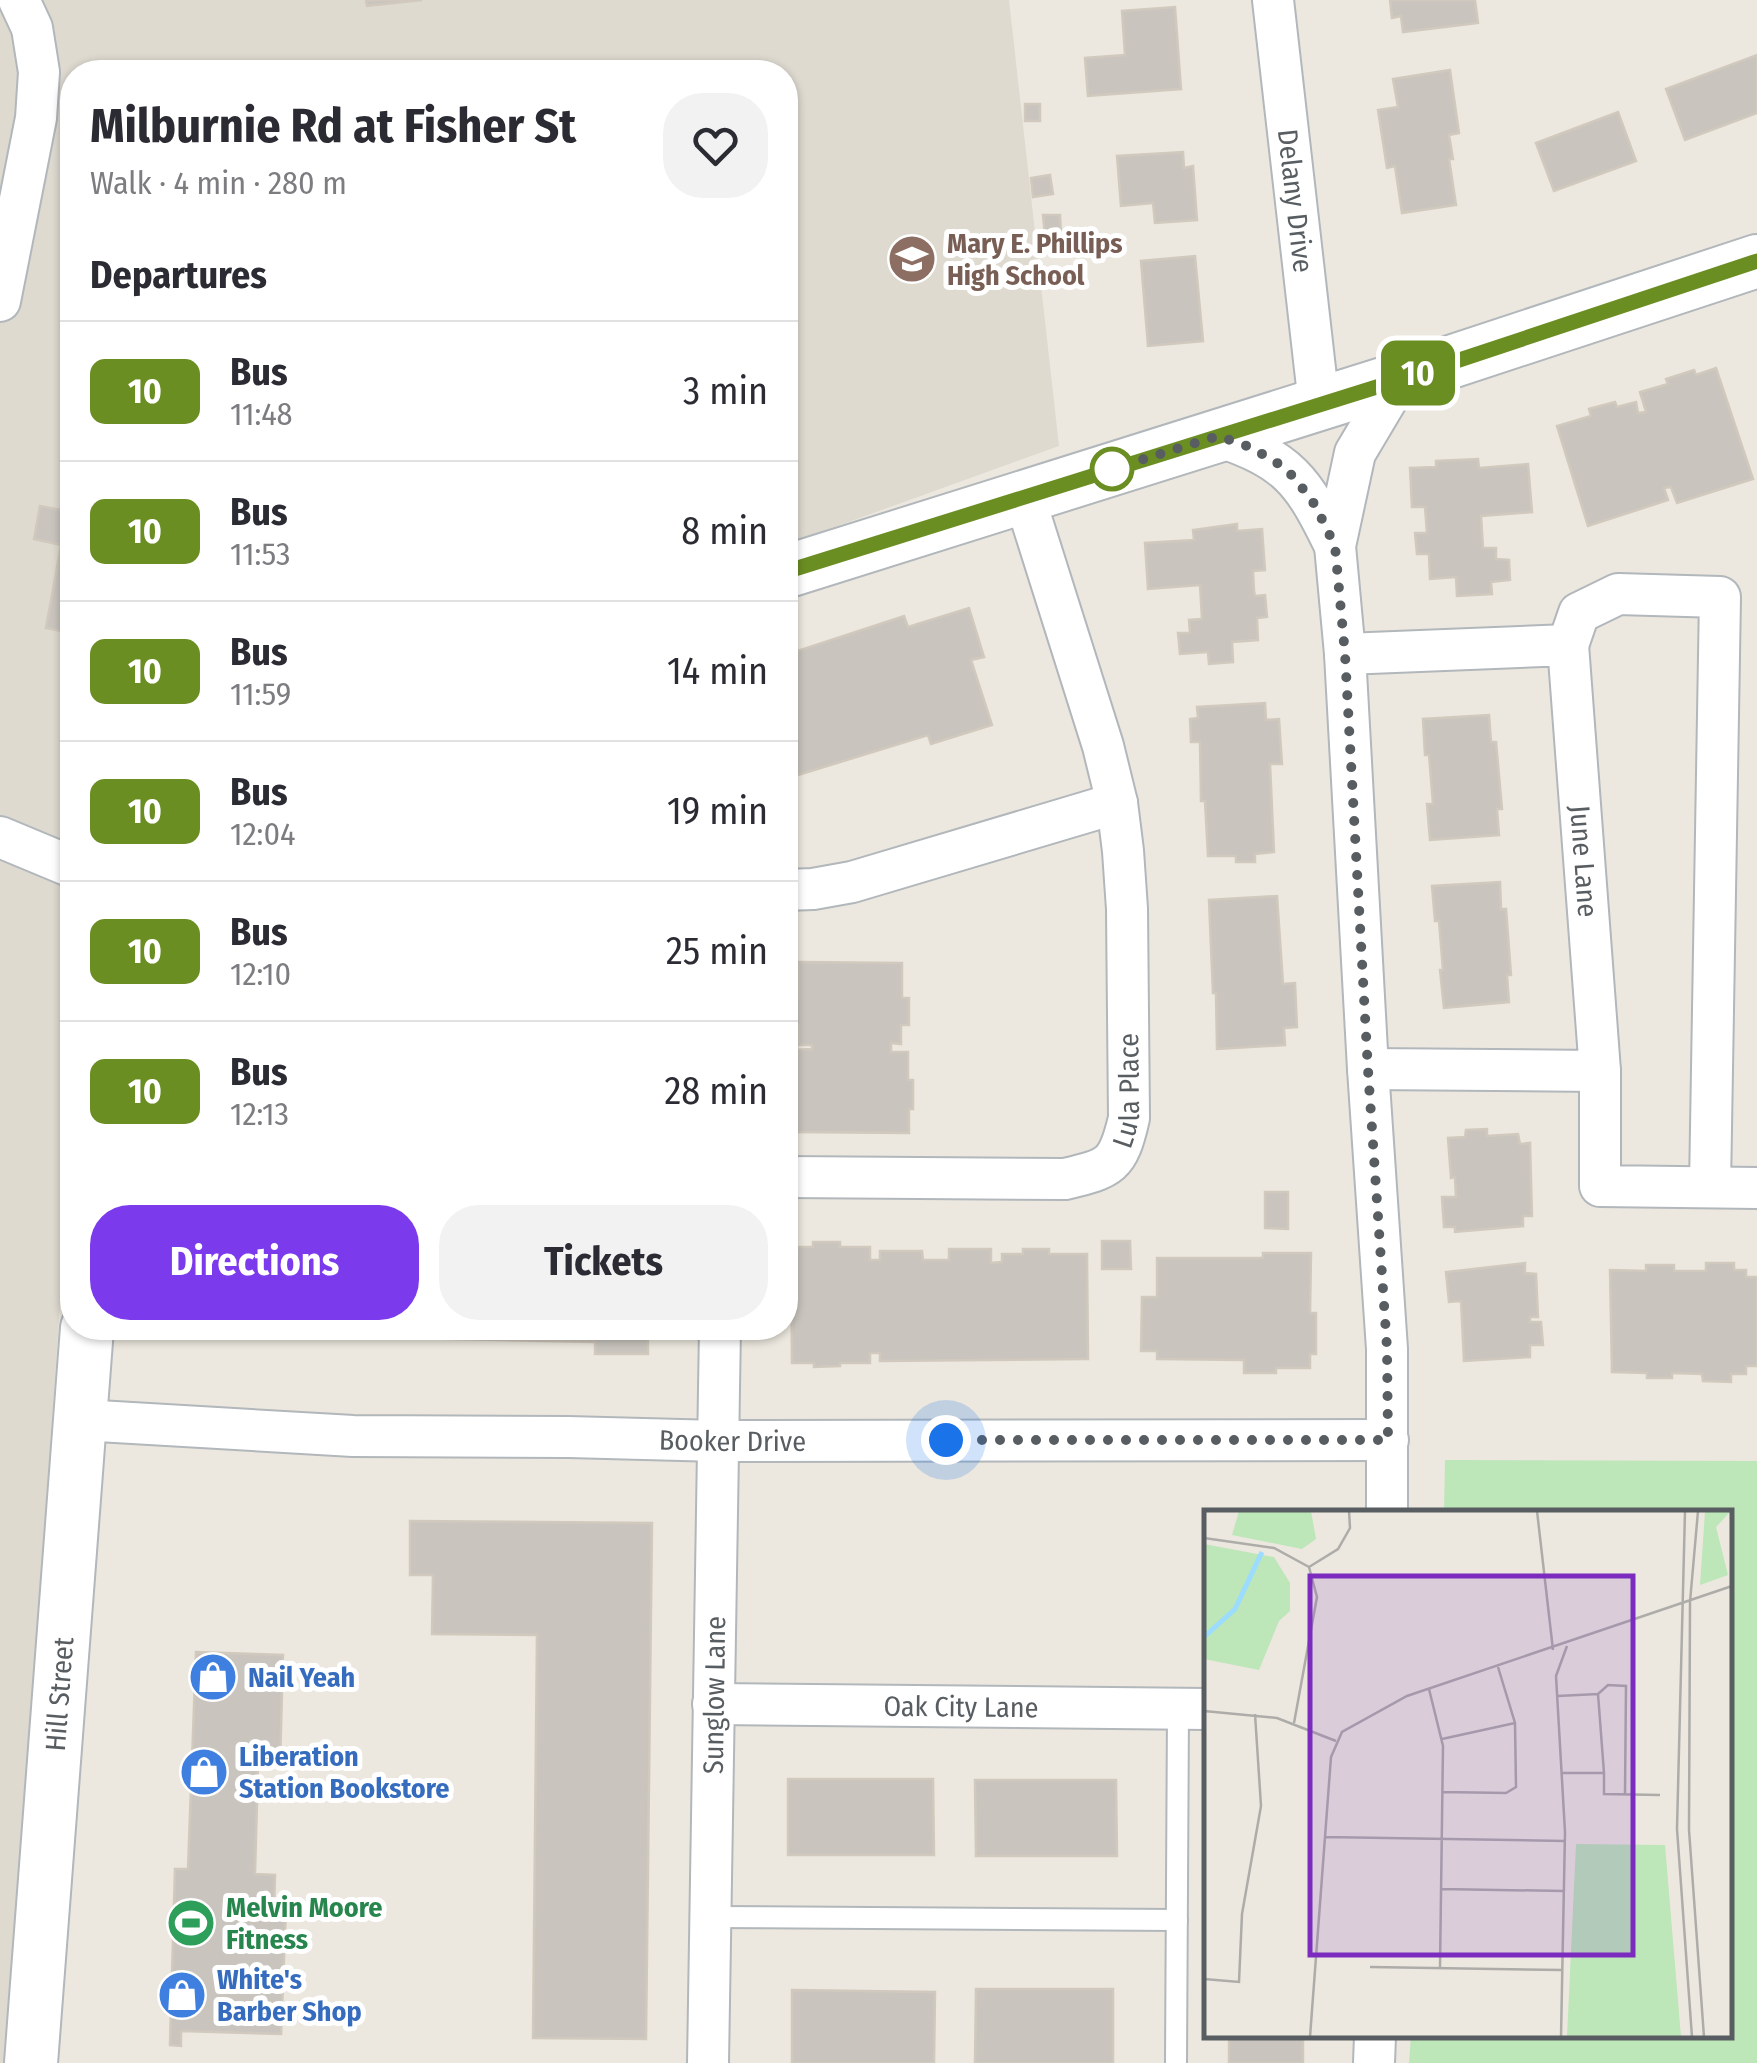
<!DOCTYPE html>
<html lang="en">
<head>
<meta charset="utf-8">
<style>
  body { margin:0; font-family:"Fira Sans Condensed",sans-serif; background:#f2f2f3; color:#2b2b33; height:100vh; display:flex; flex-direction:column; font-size:38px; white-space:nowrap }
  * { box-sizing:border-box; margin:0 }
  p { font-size:32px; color:#7c7c81 }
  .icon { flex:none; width:55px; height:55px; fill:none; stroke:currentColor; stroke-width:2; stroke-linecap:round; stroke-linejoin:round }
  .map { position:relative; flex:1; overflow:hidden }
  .side { position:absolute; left:60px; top:60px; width:738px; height:1280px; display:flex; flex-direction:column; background:#fff; border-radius:40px; box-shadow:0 2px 8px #0004 }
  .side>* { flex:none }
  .badge { padding:0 20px; border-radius:15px; font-size:35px; line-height:65px }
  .you { position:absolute; width:50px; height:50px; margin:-25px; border:8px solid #fff; border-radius:50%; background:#1a73e8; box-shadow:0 0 0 15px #1a73e833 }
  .map>.badge { position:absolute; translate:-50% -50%; box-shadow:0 0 0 5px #fff }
  h2 { padding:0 30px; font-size:38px; line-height:90px }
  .round { display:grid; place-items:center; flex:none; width:105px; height:105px; border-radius:40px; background:#f2f2f3 }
  .summary { display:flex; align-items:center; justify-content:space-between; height:170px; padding:0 30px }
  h1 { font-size:48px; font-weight:700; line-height:75px }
  .primary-button { display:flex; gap:20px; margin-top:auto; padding:20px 30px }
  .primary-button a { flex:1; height:115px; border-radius:40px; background:#7c3aed; color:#fff; font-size:40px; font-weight:700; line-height:115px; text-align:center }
  .primary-button a+a { background:#f2f2f3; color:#2b2b33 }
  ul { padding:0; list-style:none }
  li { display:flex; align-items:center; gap:30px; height:140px; padding:0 30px; border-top:2px solid #e1e1e2 }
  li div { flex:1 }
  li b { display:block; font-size:38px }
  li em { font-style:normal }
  li .badge { min-width:110px; font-weight:700; text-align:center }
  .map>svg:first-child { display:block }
  .education { fill:#dedad0 }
  .grass { fill:#bde6b9 }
  .building { fill:#c9c5be; stroke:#d1c9bd; stroke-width:2.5 }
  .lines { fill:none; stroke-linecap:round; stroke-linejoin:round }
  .service-casing { stroke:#b2b7bb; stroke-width:24 }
  .minor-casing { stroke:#b2b7bb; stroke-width:44 }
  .tertiary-casing { stroke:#b2b7bb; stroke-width:56 }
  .service { stroke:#fff; stroke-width:20 }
  .minor { stroke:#fff; stroke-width:40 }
  .tertiary { stroke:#fff; stroke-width:52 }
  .line-casing { stroke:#fff; stroke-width:22 }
  .line { stroke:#6b8e23; stroke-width:15 }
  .walk { stroke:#585d61; stroke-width:10; stroke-dasharray:0 18 }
  .stop-dot { fill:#fff; stroke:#6b8e23; stroke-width:5 }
  .labels { text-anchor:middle; stroke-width:10; stroke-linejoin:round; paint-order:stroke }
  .street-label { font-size:28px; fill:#585d61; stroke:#fff }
  .education-label { font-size:28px; font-weight:bold; fill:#785e54; stroke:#fff; text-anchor:start }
  .shop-label { font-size:28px; font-weight:bold; fill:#366cbe; stroke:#fff; text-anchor:start }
  .leisure-label { font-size:28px; font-weight:bold; fill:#27864d; stroke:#fff; text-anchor:start }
  .inset-river { fill:none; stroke:#9cddff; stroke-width:5 }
  .inset-road { fill:none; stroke:#adaca9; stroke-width:2.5 }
  .view { fill:#7b2cbf; fill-opacity:0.15; stroke:#7b2cbf; stroke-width:5 }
  .inset-edge { fill:none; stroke:#585d61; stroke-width:5 }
</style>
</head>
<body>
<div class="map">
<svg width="1757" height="2063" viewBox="0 0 1757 2063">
  <rect width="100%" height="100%" fill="#ece8df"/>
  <polygon class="education" points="0,0 1009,0 1059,446 785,545 785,72 72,72 72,1134 7,2063 0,2063"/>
  <polygon class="grass" points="1445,1460 1757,1461 1757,2063 1409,2063 1411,2036 1730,2036 1730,1513 1444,1513"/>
  <g class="building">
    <polygon points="366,0 422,0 367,6"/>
    <polygon points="1390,0 1475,0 1478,23 1403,32 1401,16 1392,18"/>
    <polygon points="1175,7 1181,89 1088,96 1085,58 1125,55 1122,11"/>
    <polygon points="1757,55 1757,113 1685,140 1666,89"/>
    <polygon points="1450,70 1459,133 1449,135 1453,159 1449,159 1456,205 1402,213 1395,166 1387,168 1378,110 1398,107 1393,79"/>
    <rect x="1025" y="104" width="15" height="17"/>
    <polygon points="1618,112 1636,161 1554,191 1536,143"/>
    <polygon points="1183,152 1184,168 1193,166 1197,220 1155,223 1153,203 1121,206 1117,156"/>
    <polygon points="1050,175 1053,194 1033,197 1031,178"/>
    <polygon points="1043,215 1060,215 1061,235 1045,236"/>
    <polygon points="1195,256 1203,341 1148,346 1141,261"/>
    <polygon points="1716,368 1753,479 1677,503 1671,487 1664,488 1668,500 1588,526 1557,426 1591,416 1589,409 1615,402 1617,407 1636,402 1638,413 1646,412 1640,392 1668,384 1666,379 1694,370 1696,375"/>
    <polygon points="1478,459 1479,468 1528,464 1532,512 1481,516 1483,548 1496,548 1496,559 1509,560 1510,580 1491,582 1492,594 1457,596 1456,577 1430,579 1429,554 1417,554 1415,533 1427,533 1425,507 1412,507 1410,468 1436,467 1436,461"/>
    <polygon points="40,506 72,512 72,507 72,633 46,628 61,545 34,539"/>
    <polygon points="1237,524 1237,531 1262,529 1265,570 1253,571 1254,591 1255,596 1265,595 1267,617 1257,618 1258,640 1232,642 1233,662 1209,664 1208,652 1180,654 1178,633 1190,633 1189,620 1202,619 1200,585 1148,589 1145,543 1194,540 1193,530"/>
    <polygon points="969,608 984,657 971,660 992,725 931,744 928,735 785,779 785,675 787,674 785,655 904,616 908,627"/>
    <polygon points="1265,703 1266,720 1279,719 1282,764 1270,764 1274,852 1255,854 1255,862 1236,862 1236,856 1208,856 1205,801 1201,801 1200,742 1191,742 1190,719 1198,718 1197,707"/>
    <polygon points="1489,715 1491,742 1496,742 1502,809 1497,809 1499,835 1430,840 1427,804 1433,804 1429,755 1425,755 1423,719"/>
    <polygon points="1500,882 1501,909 1506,909 1511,975 1507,975 1509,1002 1444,1008 1440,970 1443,970 1439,921 1435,921 1432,886"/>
    <polygon points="1277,896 1283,984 1295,983 1297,1027 1284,1028 1285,1045 1217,1049 1216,993 1213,993 1209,900"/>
    <polygon points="799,962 902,963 902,998 909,998 909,1025 901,1025 901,1044 891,1043 891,1052 908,1052 908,1080 913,1080 913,1109 909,1109 909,1133 791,1132 791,1109 788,1109 787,1082 793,1082 794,1050 812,1049 812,1045 799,1045 799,1025 795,1024 794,999 799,998"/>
    <polygon points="1487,1129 1487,1136 1518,1134 1520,1144 1530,1143 1532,1216 1523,1216 1523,1226 1455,1232 1455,1227 1444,1227 1442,1197 1456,1197 1455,1177 1451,1178 1448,1138 1465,1137 1466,1130"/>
    <polygon points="1265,1192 1288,1192 1288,1229 1265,1228"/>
    <polygon points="1102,1241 1130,1241 1131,1269 1102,1269"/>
    <polygon points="813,1242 840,1242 840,1247 870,1247 870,1260 880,1260 880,1251 922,1251 923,1260 949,1260 949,1249 991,1249 991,1263 1002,1262 1002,1254 1023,1254 1023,1249 1049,1249 1049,1254 1087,1254 1088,1359 880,1361 880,1353 870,1353 870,1363 840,1363 840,1366 814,1367 814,1363 792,1363 791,1247 813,1247"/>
    <polygon points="1263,1253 1311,1253 1310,1313 1316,1313 1316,1354 1310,1354 1310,1368 1276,1368 1276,1373 1244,1373 1244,1360 1157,1359 1157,1351 1141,1351 1142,1297 1157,1297 1157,1258 1263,1258"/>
    <polygon points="1525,1263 1525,1273 1536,1274 1538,1317 1530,1317 1530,1322 1541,1322 1543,1345 1530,1345 1530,1357 1464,1361 1461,1301 1449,1302 1446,1272"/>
    <polygon points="1706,1263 1734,1263 1734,1270 1746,1270 1746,1277 1757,1277 1757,1366 1746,1366 1746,1374 1731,1374 1731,1382 1703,1381 1702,1374 1672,1373 1672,1378 1647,1378 1647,1373 1612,1372 1610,1270 1646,1271 1646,1265 1674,1265 1674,1271 1706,1271"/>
    <polygon points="213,1328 648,1328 648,1354 595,1354 595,1342 213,1334"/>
    <polygon points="410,1521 652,1523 646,2039 533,2038 537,1635 432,1634 433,1575 410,1575"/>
    <polygon points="196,1652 283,1655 280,1765 258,1765 255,1874 275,1875 274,1908 286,1909 281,2034 181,2031 181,2046 170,2045 175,1869 188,1869"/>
    <polygon points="788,1779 933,1779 934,1855 788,1855"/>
    <polygon points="975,1780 1116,1780 1117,1856 976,1856"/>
    <polygon points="976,1989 1113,1989 1113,2063 975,2063"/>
    <polygon points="792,1990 935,1992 934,2063 792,2063"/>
    <rect x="1229" y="2036" width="74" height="27"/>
  </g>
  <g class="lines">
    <g class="service-casing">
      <g id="service">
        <polyline points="710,1917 1177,1920"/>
        <polyline points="1176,2063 1178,1709"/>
      </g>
    </g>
    <g class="minor-casing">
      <g id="minor">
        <path id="s1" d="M1273 0 1319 404"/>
        <polyline points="0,301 36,118 39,72 32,28 19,0"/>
        <path d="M1217 436C1289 460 1303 480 1335 546"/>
        <polyline points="1568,645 1579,613 1618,594 1720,597 1710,1187"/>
        <path id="s2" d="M1345 654 1568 645 1600 1071 1368 1069"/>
        <polyline points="0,837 72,867"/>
        <polyline points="785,890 813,889 852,882 1117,803"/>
        <polyline points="1600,1071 1600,1186 1757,1188"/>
        <path id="s3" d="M785 1177 1065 1179C1111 1168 1118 1166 1129 1118L1127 909 1123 851 1117 803 1103 746 1024 496"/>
        <path id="s4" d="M81 1420 353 1436 568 1437 719 1441 1388 1440"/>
        <polyline points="1387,1513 1387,1349 1368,1069 1345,654 1335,546 1355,453 1399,379"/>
        <path id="s5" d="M713 1704 1207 1709"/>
        <path id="s6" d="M708 2063 720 1328"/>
        <polyline points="1374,2063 1375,2036"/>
      </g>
    </g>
    <g class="tertiary-casing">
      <g id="tertiary">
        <polyline points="785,572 1399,379 1757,261"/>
        <path id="s7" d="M31 2063 87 1328"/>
      </g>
    </g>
    <use href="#service" class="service"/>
    <use href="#minor" class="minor"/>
    <use href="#tertiary" class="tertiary"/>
  </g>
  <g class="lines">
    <g class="line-casing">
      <polyline id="line" points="785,572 1399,380 1757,261"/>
    </g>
    <use href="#line" class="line"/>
    <polyline class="walk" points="946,1440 1388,1440 1387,1348 1368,1070 1345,654 1335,546 1315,505 1294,477 1276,462 1250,447 1218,436 1112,469"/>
  </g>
  <defs>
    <g id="school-disc" transform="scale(2.5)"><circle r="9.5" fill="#8d6e63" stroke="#fff"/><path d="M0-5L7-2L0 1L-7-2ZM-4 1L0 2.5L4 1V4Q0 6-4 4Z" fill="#fff"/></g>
    <g id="shop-disc" transform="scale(2.5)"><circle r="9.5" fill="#3f7fe0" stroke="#fff"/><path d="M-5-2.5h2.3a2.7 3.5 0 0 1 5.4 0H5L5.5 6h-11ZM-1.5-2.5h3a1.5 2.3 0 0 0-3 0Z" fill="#fff"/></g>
    <g id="stadium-disc" transform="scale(2.5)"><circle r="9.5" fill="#2e9e5b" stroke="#fff"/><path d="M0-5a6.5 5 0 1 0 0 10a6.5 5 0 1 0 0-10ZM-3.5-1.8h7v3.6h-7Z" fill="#fff"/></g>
  </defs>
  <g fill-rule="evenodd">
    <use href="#school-disc" x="912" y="259"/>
    <use href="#shop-disc" x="213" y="1677"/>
    <use href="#shop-disc" x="204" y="1772"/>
    <use href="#stadium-disc" x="191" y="1923"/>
    <use href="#shop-disc" x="182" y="1995"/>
  </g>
  <circle class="stop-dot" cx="1112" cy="469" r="20"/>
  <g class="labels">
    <g class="street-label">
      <text dy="10" stroke="none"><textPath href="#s1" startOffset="202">Delany Drive</textPath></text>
      <text dy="10" stroke="none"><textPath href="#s2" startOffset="440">June Lane</textPath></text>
      <text dy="10" stroke="none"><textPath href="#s3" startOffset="405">Lula Place</textPath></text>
      <text dy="10" stroke="none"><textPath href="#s4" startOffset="652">Booker Drive</textPath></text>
      <text dy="10" stroke="none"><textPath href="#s7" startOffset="370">Hill Street</textPath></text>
      <text dy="10" stroke="none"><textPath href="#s6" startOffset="368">Sunglow Lane</textPath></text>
      <text dy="10" stroke="none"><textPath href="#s5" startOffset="248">Oak City Lane</textPath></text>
    </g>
    <g class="education-label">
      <text x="947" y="253">Mary E. Phillips<tspan x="947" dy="32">High School</tspan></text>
    </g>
    <g class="shop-label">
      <text x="248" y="1687">Nail Yeah</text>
      <text x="239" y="1766">Liberation<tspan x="239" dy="32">Station Bookstore</tspan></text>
      <text x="217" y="1989">White's<tspan x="217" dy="32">Barber Shop</tspan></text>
    </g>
    <g class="leisure-label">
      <text x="226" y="1917">Melvin Moore<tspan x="226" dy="32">Fitness</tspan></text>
    </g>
  </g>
  <g transform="translate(1204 1510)">
    <rect width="528" height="528" fill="#ece8df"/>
    <path d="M372 334 461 335 477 527H363Z" fill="#bde6b9"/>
    <path d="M35 1H107L112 29 98 39 28 25ZM501 1H527L512 17 524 65 496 75ZM0 34 70 47 86 73V101L75 111 55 160 0 149Z" fill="#bde6b9"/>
    <path class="inset-river" d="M0 127 31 99 58 42"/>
    <path class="inset-road" d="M333 1 349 140M481 1 473 319 488 527M494 1 486 92 485 320 500 527M0 28 70 38 105 57 113 87 90 213M105 57 134 39 146 18 145 1M225 179 239 236 236 458M394 184 404 175 422 176 421 284M353 186 394 184 400 263H358M0 201 73 208 132 231M238 229 311 213M400 263V284L456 285M238 282 302 283 312 277 311 213 294 157M121 327 361 331M237 379 360 381M166 457 358 460M0 469 35 472 38 404 57 296 51 204M106 527 127 247 138 222 203 186 528 76M357 527 361 322 352 166 363 136"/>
    <path class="view" d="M106 66H429V445H106Z"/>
    <rect width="528" height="528" class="inset-edge"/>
  </g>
</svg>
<div class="you" style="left:946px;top:1440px"></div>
<b class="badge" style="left:1418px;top:373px;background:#6b8e23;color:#fff">10</b>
<section class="side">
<div class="summary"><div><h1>Milburnie Rd at Fisher St</h1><p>Walk · 4 min · 280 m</p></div><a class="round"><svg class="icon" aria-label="heart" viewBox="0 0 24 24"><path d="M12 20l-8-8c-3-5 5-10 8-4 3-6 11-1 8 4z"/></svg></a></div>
<h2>Departures</h2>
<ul>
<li><span class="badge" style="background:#6b8e23;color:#fff">10</span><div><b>Bus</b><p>11:48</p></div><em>3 min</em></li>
<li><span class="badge" style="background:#6b8e23;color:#fff">10</span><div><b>Bus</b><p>11:53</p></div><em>8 min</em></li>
<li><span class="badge" style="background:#6b8e23;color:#fff">10</span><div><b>Bus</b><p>11:59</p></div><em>14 min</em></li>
<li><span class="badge" style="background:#6b8e23;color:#fff">10</span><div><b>Bus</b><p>12:04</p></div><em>19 min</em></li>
<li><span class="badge" style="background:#6b8e23;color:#fff">10</span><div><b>Bus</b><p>12:10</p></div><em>25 min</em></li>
<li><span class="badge" style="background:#6b8e23;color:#fff">10</span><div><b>Bus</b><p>12:13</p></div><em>28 min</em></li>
</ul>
<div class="primary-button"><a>Directions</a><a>Tickets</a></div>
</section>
</div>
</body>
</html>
